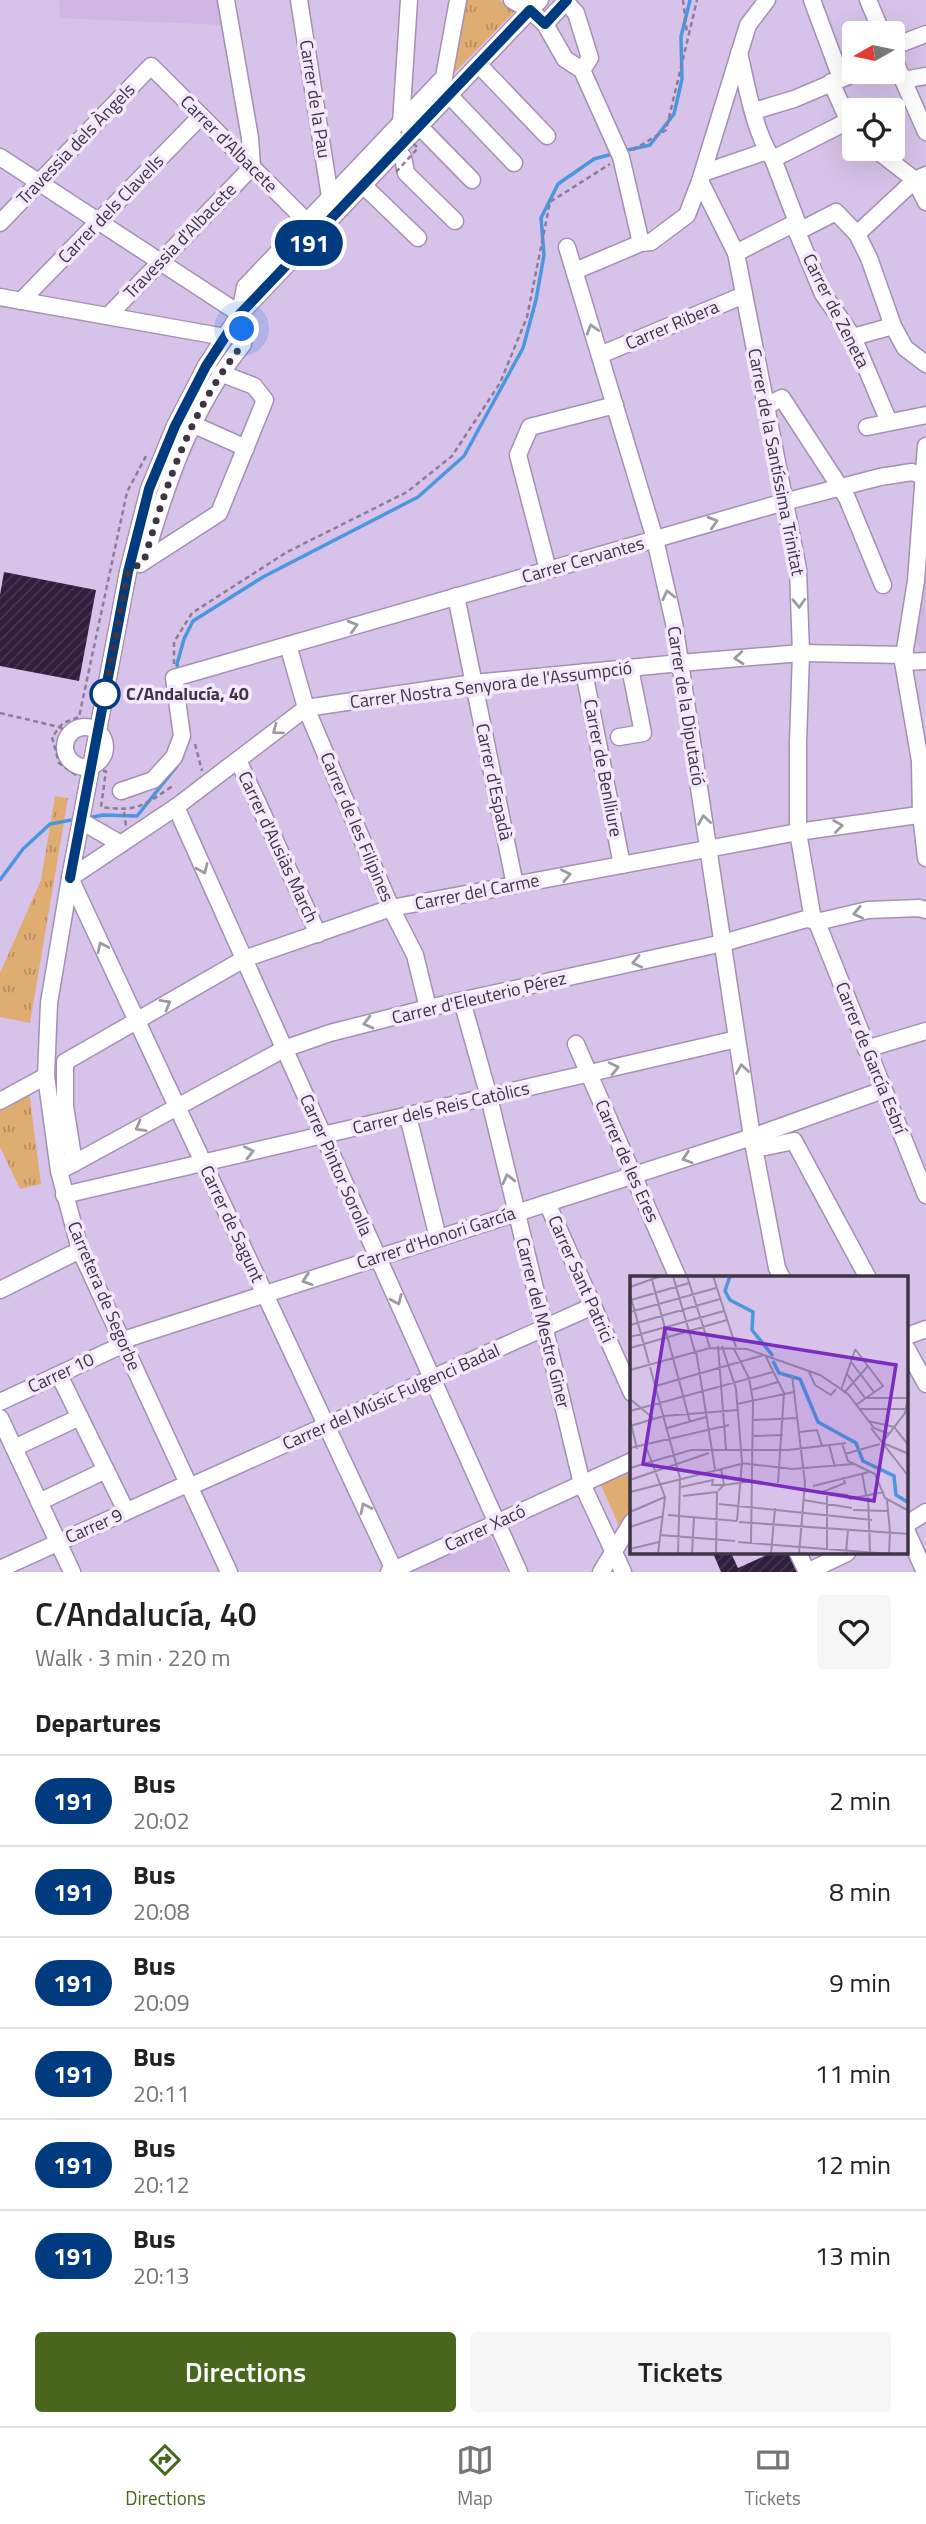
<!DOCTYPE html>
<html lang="en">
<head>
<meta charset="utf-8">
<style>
  body { margin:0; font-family:"Titillium Web",sans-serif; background:#f6f6f6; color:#222; height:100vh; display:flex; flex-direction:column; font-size:26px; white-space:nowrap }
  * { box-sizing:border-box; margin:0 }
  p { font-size:23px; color:#767676 }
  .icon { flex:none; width:38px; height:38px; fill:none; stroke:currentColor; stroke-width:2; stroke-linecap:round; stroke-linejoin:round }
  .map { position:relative; height:1572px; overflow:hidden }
  .details { display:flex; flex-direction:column; background:#fff; flex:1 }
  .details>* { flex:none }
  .badge { padding:0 14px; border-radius:23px; font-size:24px; line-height:46px }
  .needle { width:46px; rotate:261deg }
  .fabs { position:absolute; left:842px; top:21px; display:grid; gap:14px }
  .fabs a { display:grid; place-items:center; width:63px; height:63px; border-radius:7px; background:#fff; box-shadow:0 7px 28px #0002; font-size:35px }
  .you { position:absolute; width:35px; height:35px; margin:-18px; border:5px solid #fff; border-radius:50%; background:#1a73e8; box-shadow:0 0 0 10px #1a73e833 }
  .map>.badge { position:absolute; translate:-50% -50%; box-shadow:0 0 0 4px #fff }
  h2 { padding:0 35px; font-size:26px; line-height:63px }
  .round { display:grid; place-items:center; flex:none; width:74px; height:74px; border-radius:7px; background:#f6f6f6 }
  .headline { display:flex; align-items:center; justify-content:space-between; height:119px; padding:0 35px }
  h1 { font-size:33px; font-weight:600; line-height:52px }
  .primary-button { display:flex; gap:14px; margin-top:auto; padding:14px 35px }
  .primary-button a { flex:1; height:80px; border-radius:7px; background:#48671c; color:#fff; font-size:28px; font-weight:600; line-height:80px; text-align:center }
  .primary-button a+a { background:#f6f6f6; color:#222 }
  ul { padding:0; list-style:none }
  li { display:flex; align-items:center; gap:21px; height:91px; padding:0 35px; border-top:2px solid #e0e0e0 }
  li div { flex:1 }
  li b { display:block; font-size:26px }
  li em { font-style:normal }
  li .badge { min-width:77px; font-weight:700; text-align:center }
  .menu { display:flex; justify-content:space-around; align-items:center; height:98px; border-top:2px solid #e0e0e0; background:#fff; font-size:19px; color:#767676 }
  .menu a { display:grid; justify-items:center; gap:4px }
  .menu .selected { color:#48671c }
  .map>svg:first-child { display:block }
  .built { fill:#cfb6e3 }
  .grass { fill:url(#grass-tufts) }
  .garden { fill:#dfac72 }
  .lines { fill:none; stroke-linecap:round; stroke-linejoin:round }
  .stream { stroke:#4b96dc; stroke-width:3.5 }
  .building { fill:url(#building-hatch) }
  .minor-casing { stroke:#a490b5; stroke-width:19 }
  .path { stroke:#8b7d98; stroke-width:2.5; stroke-dasharray:5 3.5; stroke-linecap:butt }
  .minor { stroke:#fff; stroke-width:16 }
  .path-bridge { stroke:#8b7d98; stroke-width:2.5; stroke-dasharray:5 3.5; stroke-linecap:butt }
  .oneway { stroke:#9e9aa2 }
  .line-casing { stroke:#fff; stroke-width:16 }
  .line { stroke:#003b80; stroke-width:10 }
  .walk { stroke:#3d3544; stroke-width:7; stroke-dasharray:0 12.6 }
  .stop-dot { fill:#fff; stroke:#003b80; stroke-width:3.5 }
  .labels { text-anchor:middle; stroke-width:7; stroke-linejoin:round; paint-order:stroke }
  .street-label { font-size:18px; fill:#3d3544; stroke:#f3e8fc }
  .stop-label { font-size:18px; font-weight:bold; fill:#3d3544; stroke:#f3e8fc; text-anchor:start }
  .inset-river { fill:none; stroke:#4b96dc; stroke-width:3.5 }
  .inset-road { fill:none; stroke:#998aa7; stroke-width:2 }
  .view { fill:#7b2cbf; fill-opacity:0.15; stroke:#7b2cbf; stroke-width:3.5 }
  .inset-edge { fill:none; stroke:#3d3544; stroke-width:3.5 }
</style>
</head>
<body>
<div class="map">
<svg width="926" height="1572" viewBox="0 0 926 1572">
  <defs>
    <pattern id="grass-tufts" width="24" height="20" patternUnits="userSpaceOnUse" patternTransform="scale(1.75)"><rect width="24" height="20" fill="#dfac72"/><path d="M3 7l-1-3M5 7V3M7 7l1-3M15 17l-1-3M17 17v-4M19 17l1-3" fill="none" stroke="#b68d5f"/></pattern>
    <pattern id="building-hatch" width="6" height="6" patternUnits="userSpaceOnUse" patternTransform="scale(1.75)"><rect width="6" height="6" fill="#2f1e3c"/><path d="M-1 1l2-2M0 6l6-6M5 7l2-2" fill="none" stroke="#463751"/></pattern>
  </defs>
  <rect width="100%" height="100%" fill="#d7c3e9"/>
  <g class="built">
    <polygon points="59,0 219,0 223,25 60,18"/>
    <polygon points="926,531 926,651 922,651 913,637"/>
    <polygon points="490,1536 507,1572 410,1572"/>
  </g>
  <g class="grass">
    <polygon points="463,0 499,0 517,9 450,77"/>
    <polygon points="55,796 68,798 30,1023 0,1017 0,973 41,880"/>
    <polygon points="29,1091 41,1184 20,1189 0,1147 0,1106"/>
  </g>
  <polygon class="garden" points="632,1472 632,1508 620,1528 601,1485"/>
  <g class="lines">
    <g class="stream">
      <polyline points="623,151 650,145 674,114 682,79 681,37 690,0"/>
      <polyline points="178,670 177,664 184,639 193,621 263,577 418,497 464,456 523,348 536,300 544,255 541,218 558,184 594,159 616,153"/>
      <polyline points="88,818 103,815 137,816 177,766 178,761"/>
      <polyline points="0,880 23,849 50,824 77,819"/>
    </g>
  </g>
  <g class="building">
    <polygon points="4,572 96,590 79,681 0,666 0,595"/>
    <polygon points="713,1553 731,1553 738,1568 771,1553 792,1553 800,1572 721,1572"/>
  </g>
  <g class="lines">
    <g class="minor-casing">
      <g id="minor">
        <polyline points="226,0 250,138 252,167"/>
        <polyline points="299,0 330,197"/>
        <polyline points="512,0 530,10 545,24 567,0"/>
        <polyline points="564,0 576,13 590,58 582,70"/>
        <polyline points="812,0 841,78"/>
        <polyline points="868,0 882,33"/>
        <polyline points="545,24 565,59 582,70 621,157 641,243"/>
        <polyline points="892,47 926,34"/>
        <path d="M739 53C746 82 755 136 773 159L797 222V232L823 294 853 337 889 422"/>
        <polyline points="892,55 926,132"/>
        <polyline points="479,65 547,136"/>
        <polyline points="903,80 926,76"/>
        <polyline points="831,82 854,133"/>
        <polyline points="449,95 514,163"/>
        <polyline points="754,111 794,99 858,72"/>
        <polyline points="401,123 409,0"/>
        <polyline points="420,127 472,180"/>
        <polyline points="875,149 915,180 926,202"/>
        <polyline points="396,151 403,157 406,173 455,221"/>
        <polyline points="0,157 240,314"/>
        <polyline points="773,159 848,121"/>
        <polyline points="703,173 767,151"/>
        <polyline points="700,181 736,253 798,569 801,653 798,743 798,832 813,920"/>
        <polyline points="363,185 418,238"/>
        <polyline points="0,223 151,66 307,222"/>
        <polyline points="797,232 836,212 857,234 869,258 893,326 905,348 926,364"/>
        <polyline points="857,234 915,180 926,175"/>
        <polyline points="567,247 655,539 674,623 752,1137 777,1268 782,1278"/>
        <polyline points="736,253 797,222"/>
        <polyline points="575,271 641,243 651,242 687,215 700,181 748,25 767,0"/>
        <polyline points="0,297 225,337"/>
        <polyline points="21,301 201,116"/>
        <polyline points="108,316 252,167"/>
        <polyline points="853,337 893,326"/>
        <polyline points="600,355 744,295"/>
        <polyline points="766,406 782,398 847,498 883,585"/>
        <polyline points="192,424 246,448"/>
        <polyline points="867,427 926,415"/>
        <polyline points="926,446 916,581 903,662 920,761 921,814 926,858"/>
        <path d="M144 561C167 482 191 409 243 344L240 314 245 287 444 77 458 0"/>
        <polyline points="140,564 219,513 265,400 254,386 220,373"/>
        <polyline points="548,570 518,455 530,427 615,405"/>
        <polyline points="456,596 515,885"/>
        <polyline points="288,645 306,708 391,908 415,955 428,1008"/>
        <polyline points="903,662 926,661"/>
        <polyline points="584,672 622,865"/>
        <circle cx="85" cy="747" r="20"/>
        <polyline points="619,737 643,733 630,668"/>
        <polyline points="238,760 318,934"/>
        <polyline points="121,791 153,780 174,757 182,736 174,678 784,502 880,477 912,472 926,477"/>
        <polyline points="176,807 519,1572"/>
        <polyline points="81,821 121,844"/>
        <polyline points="70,878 176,807 306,708 474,683 680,663 801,653 905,655"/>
        <polyline points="70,878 394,1570"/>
        <polyline points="816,920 926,1195"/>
        <polyline points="462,1001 489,1097 582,1484 623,1572"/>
        <polyline points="576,1044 678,1278"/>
        <polyline points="866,1049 926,1031"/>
        <polyline points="0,1101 46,1076"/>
        <polyline points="408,1116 438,1238"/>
        <polyline points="752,1137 765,1147 794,1141 868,1278"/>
        <polyline points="74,1163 65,1106 65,1062 244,959 391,908 798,832 926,814"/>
        <polyline points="67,1167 284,1049 330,1033 428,1008 723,943 806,919 821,921 868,910 919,908 926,910"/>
        <polyline points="64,1195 737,1039"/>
        <polyline points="547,1203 632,1393"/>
        <polyline points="0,1290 80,1250"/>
        <polyline points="907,1336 926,1329"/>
        <polyline points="120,1341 752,1137 883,1090"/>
        <polyline points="907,1349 926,1384"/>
        <polyline points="59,1375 126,1511"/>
        <polyline points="0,1402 122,1345"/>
        <polyline points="0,1418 72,1572"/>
        <polyline points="14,1448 80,1417"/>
        <polyline points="189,1487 593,1306"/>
        <polyline points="39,1502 106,1470"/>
        <polyline points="907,1524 926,1512"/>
        <polyline points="907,1532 925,1572"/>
        <polyline points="798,1553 807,1572"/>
        <polyline points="0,1569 187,1484"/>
        <polyline points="229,1572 80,1250 59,1171 46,1076 49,1003 70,878 128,572 149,489 175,426 206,366 240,314 540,0"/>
        <polyline points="389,1572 632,1461"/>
        <polyline points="601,1572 632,1522"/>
        <polyline points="807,1572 847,1553"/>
      </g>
    </g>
    <g class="path">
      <polyline points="683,0 687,33"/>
      <polyline points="633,150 666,130 697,0"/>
      <polyline points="174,664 174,642 192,613 287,552 407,492 452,456 500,383 527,317 550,202 610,164"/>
      <polyline points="0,713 59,727 70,733"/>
      <polyline points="195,744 202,771"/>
      <path d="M103 771H106L101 807C137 812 143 806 171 787L169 784"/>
      <polyline points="76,775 59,763 52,737 63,723 79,717 127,492 146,456"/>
      <polyline points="124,812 126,826"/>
    </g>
    <use href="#minor" class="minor"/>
    <polyline class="path-bridge" points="396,172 418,148 400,131"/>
  </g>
  <defs><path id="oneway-chevron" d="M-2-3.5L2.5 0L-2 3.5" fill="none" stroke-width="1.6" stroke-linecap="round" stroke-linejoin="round" transform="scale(1.75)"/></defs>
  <g class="oneway">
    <use href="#oneway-chevron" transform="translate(592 329) rotate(-107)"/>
    <use href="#oneway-chevron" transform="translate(713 522) rotate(-16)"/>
    <use href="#oneway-chevron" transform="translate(668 595) rotate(-103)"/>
    <use href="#oneway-chevron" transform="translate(799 603) rotate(88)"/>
    <use href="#oneway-chevron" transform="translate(353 626) rotate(-16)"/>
    <use href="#oneway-chevron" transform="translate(739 658) rotate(175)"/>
    <use href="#oneway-chevron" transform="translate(277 730) rotate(143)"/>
    <use href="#oneway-chevron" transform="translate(704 820) rotate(-99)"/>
    <use href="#oneway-chevron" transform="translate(838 826) rotate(-8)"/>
    <use href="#oneway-chevron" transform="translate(203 869) rotate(66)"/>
    <use href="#oneway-chevron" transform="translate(566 875) rotate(-11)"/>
    <use href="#oneway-chevron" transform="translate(858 913) rotate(168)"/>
    <use href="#oneway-chevron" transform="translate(102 947) rotate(-115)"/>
    <use href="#oneway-chevron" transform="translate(637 962) rotate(168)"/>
    <use href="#oneway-chevron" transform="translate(166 1004) rotate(-30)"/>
    <use href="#oneway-chevron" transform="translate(368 1023) rotate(166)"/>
    <use href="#oneway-chevron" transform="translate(614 1068) rotate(-13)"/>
    <use href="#oneway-chevron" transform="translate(742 1069) rotate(-99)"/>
    <use href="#oneway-chevron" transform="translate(140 1127) rotate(151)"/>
    <use href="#oneway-chevron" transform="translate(249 1152) rotate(-13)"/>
    <use href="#oneway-chevron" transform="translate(687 1158) rotate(162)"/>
    <use href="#oneway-chevron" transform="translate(508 1179) rotate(-104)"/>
    <use href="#oneway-chevron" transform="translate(307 1280) rotate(162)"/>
    <use href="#oneway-chevron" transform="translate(397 1300) rotate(66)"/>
    <use href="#oneway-chevron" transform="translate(365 1508) rotate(-115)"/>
  </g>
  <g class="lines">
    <g class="line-casing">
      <polyline id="line" points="70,878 128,572 149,489 175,426 206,366 240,314 530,10 545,24 567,0"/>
    </g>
    <use href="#line" class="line"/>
    <path class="walk" d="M105 694 104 702 128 572 144 561C167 482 191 409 243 344L242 329"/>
  </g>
  <circle class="stop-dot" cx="105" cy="694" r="14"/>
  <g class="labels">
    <g class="street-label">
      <text transform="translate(315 99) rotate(81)" y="6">Carrer de la Pau</text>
      <text transform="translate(76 144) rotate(-46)" y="6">Travessia dels Àngels</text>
      <text transform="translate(229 144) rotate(45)" y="6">Carrer d'Albacete</text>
      <text transform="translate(111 209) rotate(-46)" y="6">Carrer dels Clavells</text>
      <text transform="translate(180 241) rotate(-46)" y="6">Travessia d'Albacete</text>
      <text transform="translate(836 311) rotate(63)" y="6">Carrer de Zeneta</text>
      <text transform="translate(672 325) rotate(-23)" y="6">Carrer Ribera</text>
      <text transform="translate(776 462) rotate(79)" y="6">Carrer de la Santíssima Trinitat</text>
      <text transform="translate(583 560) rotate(-16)" y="6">Carrer Cervantes</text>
      <text transform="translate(491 685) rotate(-7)" y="6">Carrer Nostra Senyora de l'Assumpció</text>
      <text transform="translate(686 706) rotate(81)" y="6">Carrer de la Diputació</text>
      <text transform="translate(603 768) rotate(79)" y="6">Carrer de Benlliure</text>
      <text transform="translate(494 782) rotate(78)" y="6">Carrer d'Espadà</text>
      <text transform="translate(357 827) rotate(67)" y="6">Carrer de les Filipines</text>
      <text transform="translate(278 847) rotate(65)" y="6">Carrer d'Ausiàs March</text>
      <text transform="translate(477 892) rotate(-11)" y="6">Carrer del Carme</text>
      <text transform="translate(479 998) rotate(-13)" y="6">Carrer d'Eleuterio Pérez</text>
      <text transform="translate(871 1058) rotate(68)" y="6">Carrer de García Esbrí</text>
      <text transform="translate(441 1108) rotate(-13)" y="6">Carrer dels Reis Catòlics</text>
      <text transform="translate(627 1161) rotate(66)" y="6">Carrer de les Eres</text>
      <text transform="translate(336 1165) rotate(66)" y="6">Carrer Pintor Sorolla</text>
      <text transform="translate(232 1224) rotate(65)" y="6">Carrer de Sagunt</text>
      <text transform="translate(436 1238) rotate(-18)" y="6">Carrer d'Honori García</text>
      <text transform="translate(581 1279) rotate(66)" y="6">Carrer Sant Patrici</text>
      <text transform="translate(104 1296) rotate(67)" y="6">Carretera de Segorbe</text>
      <text transform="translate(543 1323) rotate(76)" y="6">Carrer del Mestre Giner</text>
      <text transform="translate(61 1373) rotate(-25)" y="6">Carrer 10</text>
      <text transform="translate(391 1397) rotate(-24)" y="6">Carrer del Músic Fulgenci Badal</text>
      <text transform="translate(94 1526) rotate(-24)" y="6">Carrer 9</text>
      <text transform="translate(485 1528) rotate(-25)" y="6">Carrer Xacó</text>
    </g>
    <g class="stop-label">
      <text x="126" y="700">C/Andalucía, 40</text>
    </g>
  </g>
  <g transform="translate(630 1276)">
    <rect width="278" height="278" fill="#d7c3e9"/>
    <path class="inset-river" d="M100 0 95 15 100 24 123 36 122 54 143 80M143 85 149 97 170 103 188 146 226 167 233 185 264 200 266 219 279 227"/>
    <path class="inset-road" d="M21 0 43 82M43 0 65 76M57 0 80 72M83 0 106 71M0 11 31 0M0 18 19 87M1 24 59 7M0 36 86 12M0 49 90 23M0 61 94 35M88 70 96 173M92 70 106 113 112 186 107 245M0 72 97 44M104 73 119 102 123 125 121 267M225 73 253 110 226 129M66 75 85 193M135 79 154 117 148 207M43 82 60 146M221 86 244 116M20 91 50 202 48 278M0 94 80 72 117 73 190 99 218 118 244 152 259 158M179 96 185 109 201 119 206 113M217 98 235 122M162 99 175 207 169 278M26 110 134 79M121 114 148 106M211 114 225 74M214 117 238 90M236 122H279M0 123 23 142M107 128 164 116M230 133H277M0 135 143 96M0 143 7 173M124 144 167 142M238 145 264 151 279 170M0 150 34 140 108 134M37 152 76 141M241 152 279 201M169 156 187 154 192 170M124 160 153 159M212 167 218 185 245 198 255 222 279 235M252 167 275 137 279 117M253 167 279 178M199 169 205 191M16 171 35 221 28 278M0 172 99 149M215 178 250 168M111 187 163 193 223 188M0 192 61 174H158L216 167M232 197 236 219M0 204 79 177M183 210 239 196M51 211 83 204 82 209H94L91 192M174 214 218 219M88 215 94 209 124 205M0 216 111 188M190 217 215 207 213 201M238 219 240 276M53 220 87 216M219 223 254 216M173 224 222 232M257 224 260 256M89 228 242 244M223 234 258 235M0 236 35 221M38 239 107 245M109 246 279 258M0 251 33 240M30 259 105 265M108 266 261 278M0 273 29 266M197 273V220M62 278 64 242M86 278 87 216M141 278 145 232M216 278 218 253M259 278 260 257"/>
    <path class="view" d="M35 52 266 89 244 225 13 188Z"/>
    <rect width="278" height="278" class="inset-edge"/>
  </g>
</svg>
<div class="fabs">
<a><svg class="needle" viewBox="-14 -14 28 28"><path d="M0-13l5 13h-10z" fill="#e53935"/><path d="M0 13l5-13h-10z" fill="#767676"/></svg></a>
<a><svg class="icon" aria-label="locate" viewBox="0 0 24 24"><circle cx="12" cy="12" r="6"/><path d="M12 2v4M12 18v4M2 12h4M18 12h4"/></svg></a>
</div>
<div class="you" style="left:242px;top:329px"></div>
<b class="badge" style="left:309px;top:243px;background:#003b80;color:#fff">191</b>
</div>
<section class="details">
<div class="headline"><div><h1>C/Andalucía, 40</h1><p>Walk · 3 min · 220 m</p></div><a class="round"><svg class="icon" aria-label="heart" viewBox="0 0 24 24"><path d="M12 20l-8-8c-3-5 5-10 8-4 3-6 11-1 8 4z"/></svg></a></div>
<h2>Departures</h2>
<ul>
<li><span class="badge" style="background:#003b80;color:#fff">191</span><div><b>Bus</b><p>20:02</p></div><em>2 min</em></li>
<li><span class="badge" style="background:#003b80;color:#fff">191</span><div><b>Bus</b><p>20:08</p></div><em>8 min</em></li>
<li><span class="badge" style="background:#003b80;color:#fff">191</span><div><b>Bus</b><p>20:09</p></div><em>9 min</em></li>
<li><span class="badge" style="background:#003b80;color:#fff">191</span><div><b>Bus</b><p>20:11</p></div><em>11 min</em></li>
<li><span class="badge" style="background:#003b80;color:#fff">191</span><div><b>Bus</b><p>20:12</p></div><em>12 min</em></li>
<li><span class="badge" style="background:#003b80;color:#fff">191</span><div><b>Bus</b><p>20:13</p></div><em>13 min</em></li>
</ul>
<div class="primary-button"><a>Directions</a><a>Tickets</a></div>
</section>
<nav class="menu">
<a class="selected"><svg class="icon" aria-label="directions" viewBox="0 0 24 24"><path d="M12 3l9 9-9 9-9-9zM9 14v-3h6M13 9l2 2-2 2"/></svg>Directions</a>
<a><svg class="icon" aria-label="map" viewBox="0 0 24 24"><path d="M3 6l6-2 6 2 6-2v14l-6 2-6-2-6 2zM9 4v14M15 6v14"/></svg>Map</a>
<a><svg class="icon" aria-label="tickets" viewBox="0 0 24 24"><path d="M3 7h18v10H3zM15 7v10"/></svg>Tickets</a>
</nav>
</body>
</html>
